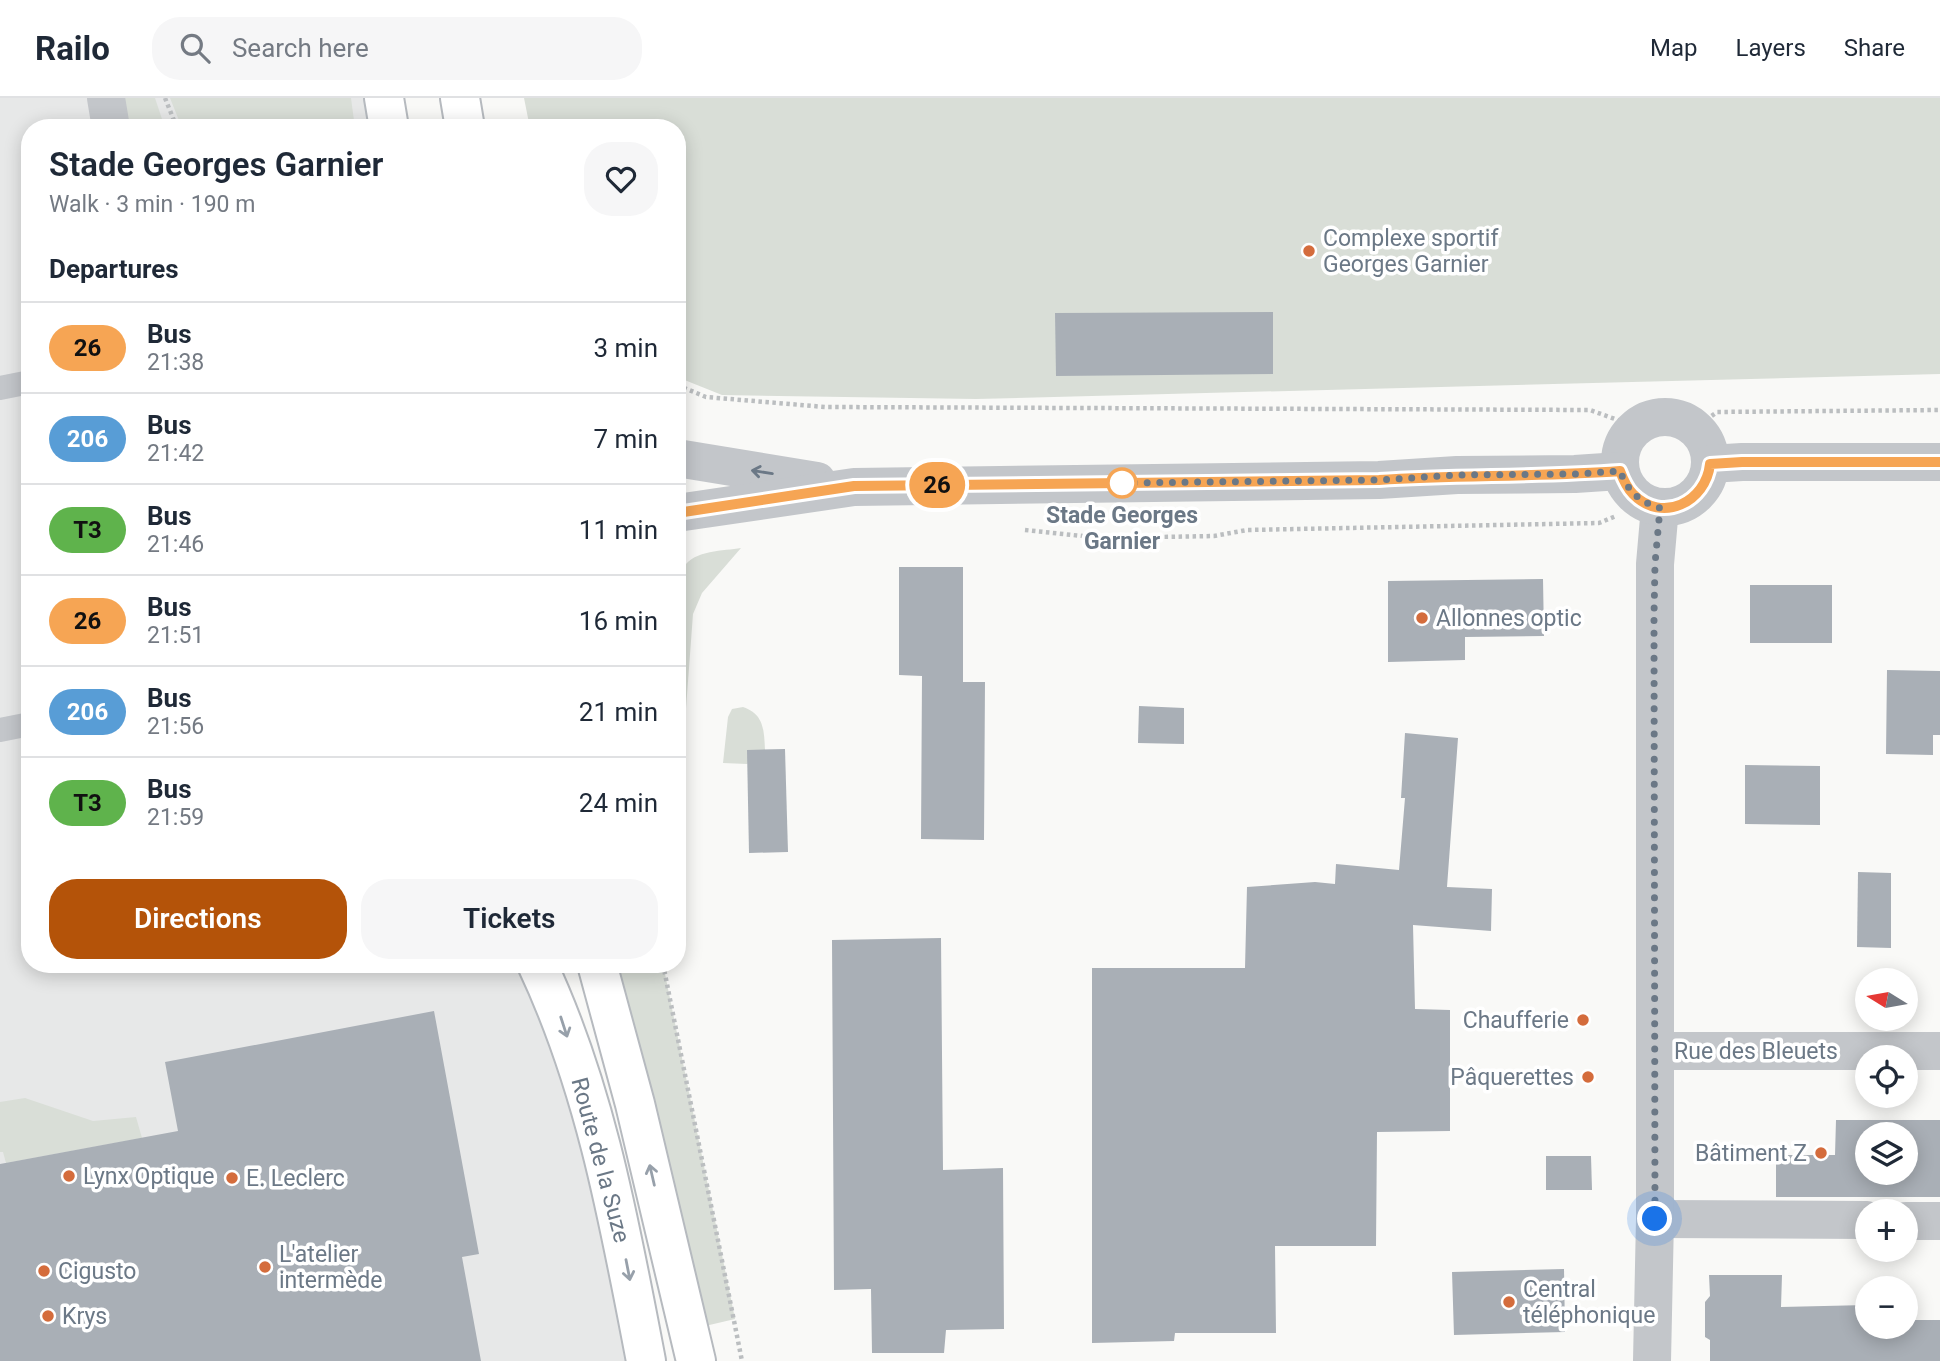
<!DOCTYPE html>
<html lang="en">
<head>
<meta charset="utf-8">
<style>
  body { margin:0; font-family:Roboto,sans-serif; background:#f6f6f7; color:#1f2937; height:100vh; display:flex; flex-direction:column; font-size:26px; white-space:nowrap }
  * { box-sizing:border-box; margin:0 }
  p { font-size:23px; color:#747a83 }
  .icon { flex:none; width:38px; height:38px; fill:none; stroke:currentColor; stroke-width:2; stroke-linecap:round; stroke-linejoin:round }
  .map { position:relative; flex:1; overflow:hidden }
  .drawer { position:absolute; left:21px; top:21px; width:665px; height:854px; display:flex; flex-direction:column; background:#fff; border-radius:28px; box-shadow:0 4px 18px #0003 }
  .drawer>* { flex:none }
  .badge { padding:0 14px; border-radius:23px; font-size:24px; line-height:46px }
  .needle { width:46px; rotate:281deg }
  .fabs { position:absolute; left:1855px; top:870px; display:grid; gap:14px }
  .fabs a { display:grid; place-items:center; width:63px; height:63px; border-radius:50%; background:#fff; box-shadow:0 4px 18px #0003; font-size:35px }
  .you { position:absolute; width:35px; height:35px; margin:-18px; border:5px solid #fff; border-radius:50%; background:#1a73e8; box-shadow:0 0 0 10px #1a73e833 }
  .map>.badge { position:absolute; translate:-50% -50%; box-shadow:0 0 0 4px #fff }
  h2 { padding:0 28px; font-size:26px; line-height:63px }
  .round { display:grid; place-items:center; flex:none; width:74px; height:74px; border-radius:28px; background:#f6f6f7 }
  .headline { display:flex; align-items:center; justify-content:space-between; height:119px; padding:0 28px }
  h1 { font-size:33px; font-weight:600; line-height:52px }
  .cta { display:flex; gap:14px; margin-top:auto; padding:14px 28px }
  .cta a { flex:1; height:80px; border-radius:28px; background:#b45309; color:#fff; font-size:28px; font-weight:600; line-height:80px; text-align:center }
  .cta a+a { background:#f6f6f7; color:#1f2937 }
  ul { padding:0; list-style:none }
  li { display:flex; align-items:center; gap:21px; height:91px; padding:0 28px; border-top:2px solid #e0e1e3 }
  li div { flex:1 }
  li b { display:block; font-size:26px }
  li em { font-style:normal }
  li .badge { min-width:77px; font-weight:700; text-align:center }
  header { display:flex; align-items:center; gap:42px; box-sizing:border-box; height:98px; padding:0 35px; background:#fff; border-bottom:2px solid #e0e1e3 }
  header strong { font-size:33px }
  nav { display:flex; gap:38px; margin-inline-start:auto; font-size:24px }
  .search { width:490px; height:63px; background:#f6f6f7; display:flex; align-items:center; gap:18px; box-sizing:border-box; padding:0 24px; border-radius:28px; color:#747a83; font-size:26px }
  .map>svg:first-child { display:block }
  .built { fill:#e7e8e8 }
  .green { fill:#d9ded7 }
  .building { fill:#a9afb6; fill-rule:evenodd }
  .lines { fill:none; stroke-linecap:round; stroke-linejoin:round }
  .secondary-casing { stroke:#b6babf; stroke-width:42 }
  .path { stroke:#bbbec0; stroke-width:4.5; stroke-dasharray:3.5 3.5; stroke-linecap:butt }
  .service { stroke:#c3c6ca; stroke-width:24 }
  .minor { stroke:#c3c6ca; stroke-width:38 }
  .tertiary { stroke:#c3c6ca; stroke-width:38 }
  .secondary { stroke:#fff; stroke-width:38 }
  .oneway { stroke:#6b7886 }
  .oneway2 { stroke:#97a0aa }
  .line-casing { stroke:#fff; stroke-width:16 }
  .line { stroke:#f6a554; stroke-width:10 }
  .walk { stroke:#6b7886; stroke-width:7; stroke-dasharray:0 12.6 }
  .poi-dot { fill:#d46c3c; stroke:#fff; stroke-width:2.5 }
  .stop-dot { fill:#fff; stroke:#f6a554; stroke-width:3.5 }
  .labels { text-anchor:middle; stroke-width:7; stroke-linejoin:round; paint-order:stroke }
  .poi-label { font-size:23px; fill:#6b7886; stroke:#fff; text-anchor:start }
  .stop-label { font-size:23px; font-weight:bold; fill:#6b7886; stroke:#fff }
  .street-label { font-size:23px; fill:#6b7886; stroke:#fff }
</style>
</head>
<body>
<header>
<strong>Railo</strong>
<div class="search"><svg class="icon" aria-label="search" viewBox="0 0 24 24"><circle cx="10" cy="10" r="6"/><path d="M15 15l6 6"/></svg>Search here</div>
<nav><a>Map</a><a>Layers</a><a>Share</a></nav>
</header>
<div class="map">
<svg width="1940" height="1263" viewBox="0 0 1940 1263">
  <rect width="100%" height="100%" fill="#f9f9f7"/>
  <polygon class="built" points="0,0 384,0 389,30 30,30 30,866 524,866 556,907 646,1263 0,1263"/>
  <g class="green">
    <polygon points="120,0 155,0 165,30 125,30"/>
    <polygon points="170,0 351,0 355,30 182,30"/>
    <polygon points="524,0 1940,0 1940,276 976,301 722,297 677,279 677,30 530,30"/>
    <path d="M741 450 702 495 693 516 677 732V491C679 484 681 475 684 469 694 452 724 453 741 450Z"/>
    <path d="M743 609C764 616 764 632 765 652L747 666 723 665 728 619 732 611Z"/>
    <polygon points="597,866 663,866 735,1221 688,1232"/>
    <polygon points="25,1000 93,1023 136,1019 142,1040 6,1065 3,1054 0,1054 0,1004"/>
  </g>
  <g class="building">
    <polygon points="1273,214 1273,276 1056,278 1055,215"/>
    <polygon points="899,469 963,469 963,584 985,584 984,742 921,741 922,578 899,577"/>
    <polygon points="1543,481 1544,538 1465,539 1465,562 1388,564 1388,483"/>
    <rect x="1750" y="487" width="82" height="58"/>
    <polygon points="1887,572 1940,573 1940,637 1933,637 1933,657 1886,656"/>
    <polygon points="1139,608 1184,610 1184,646 1138,645"/>
    <polygon points="1405,635 1458,640 1447,789 1492,791 1491,833 1413,827 1415,911 1450,912 1450,1033 1377,1034 1376,1148 1275,1148 1276,1235 1175,1235 1174,1243 1092,1245 1092,870 1245,870 1247,789 1315,784 1335,786 1336,766 1399,772 1405,700 1401,700"/>
    <polygon points="785,651 788,754 749,755 747,652"/>
    <polygon points="1745,667 1820,668 1820,727 1745,726"/>
    <polygon points="1858,774 1891,775 1891,850 1857,849"/>
    <polygon points="941,840 943,1072 1003,1070 1004,1231 946,1232 944,1255 872,1255 871,1191 834,1192 832,842"/>
    <polygon points="434,913 479,1156 462,1159 481,1263 0,1263 0,1066 178,1033 165,964"/>
    <path d="M1836 1022H1940V1099H1776V1057H1835ZM1867 1036H1906V1074H1867Z"/>
    <polygon points="1546,1058 1591,1058 1592,1092 1546,1092"/>
    <polygon points="1564,1171 1565,1234 1454,1237 1452,1174"/>
    <polygon points="1709,1177 1782,1177 1781,1209 1867,1207 1867,1228 1906,1228 1907,1206 1908,1222 1940,1222 1940,1263 1710,1263 1710,1242 1705,1239 1705,1204 1710,1198"/>
  </g>
  <g class="lines">
    <g class="secondary-casing">
      <g id="secondary">
        <polyline points="384,0 389,30"/>
        <polyline points="460,0 465,30"/>
        <path d="M537 866C596 991 620 1128 646 1263"/>
        <polyline points="597,866 635,1006 696,1263"/>
      </g>
    </g>
    <g class="path">
      <polyline points="165,0 177,30"/>
      <polyline points="677,287 706,299 825,309 1590,312 1637,329"/>
      <polyline points="1706,322 1717,314 1940,312"/>
      <polyline points="1025,432 1101,440 1214,438 1247,432 1599,425 1616,418"/>
      <polyline points="663,866 742,1263"/>
    </g>
    <g class="service">
      <polyline points="0,290 30,284"/>
      <polyline points="0,632 30,626"/>
    </g>
    <g class="minor">
      <polyline points="106,0 111,30"/>
      <polyline points="1655,953 1940,953"/>
      <polyline points="1655,1121 1867,1122"/>
      <polyline points="1906,1123 1940,1123"/>
      <polyline points="1652,1263 1655,1121 1655,466 1660,409"/>
    </g>
    <g class="tertiary">
      <circle cx="1665" cy="364" r="45"/>
      <polyline points="677,360 817,383"/>
      <polyline points="1710,366 1742,364 1940,364"/>
      <polyline points="677,415 854,389 1379,382 1457,377 1575,376 1620,373"/>
    </g>
    <use href="#secondary" class="secondary"/>
  </g>
  <defs><path id="oneway-shaft" d="M-6 0H5M1.5-3L5.5 0L1.5 3" fill="none" stroke-width="1.6" stroke-linecap="round" stroke-linejoin="round" transform="scale(1.75)"/></defs>
  <use class="oneway" href="#oneway-shaft" transform="translate(762 374) rotate(-171)"/>
  <g class="oneway2">
    <use href="#oneway-shaft" transform="translate(564 929) rotate(72)"/>
    <use href="#oneway-shaft" transform="translate(652 1077) rotate(-103)"/>
    <use href="#oneway-shaft" transform="translate(628 1172) rotate(79)"/>
  </g>
  <g class="lines">
    <g class="line-casing">
      <path id="line" d="M677 415 854 388 1379 382C1460 377 1540 379 1620 373 1623 381 1627 390 1633 396 1662 426 1706 404 1710 366L1742 364H1940"/>
    </g>
    <use href="#line" class="line"/>
    <path class="walk" d="M1122 385 1379 382 1457 377 1575 376 1620 373C1628 393 1638 403 1660 410L1655 466 1654 518 1655 1121"/>
  </g>
  <g class="poi-dot">
    <circle cx="1309" cy="153" r="7"/>
    <circle cx="1422" cy="520" r="7"/>
    <circle cx="1583" cy="922" r="7"/>
    <circle cx="1588" cy="979" r="7"/>
    <circle cx="1821" cy="1055" r="7"/>
    <circle cx="69" cy="1078" r="7"/>
    <circle cx="232" cy="1080" r="7"/>
    <circle cx="265" cy="1169" r="7"/>
    <circle cx="44" cy="1173" r="7"/>
    <circle cx="1509" cy="1204" r="7"/>
    <circle cx="48" cy="1218" r="7"/>
  </g>
  <circle class="stop-dot" cx="1122" cy="385" r="14"/>
  <g class="labels">
    <g class="poi-label">
      <text x="1323" y="148">Complexe sportif<tspan x="1323" dy="26">Georges Garnier</tspan></text>
      <text x="1436" y="528">Allonnes optic</text>
      <text x="1569" y="930" text-anchor="end">Chaufferie</text>
      <text x="1574" y="987" text-anchor="end">Pâquerettes</text>
      <text x="1807" y="1063" text-anchor="end">Bâtiment Z</text>
      <text x="83" y="1086">Lynx Optique</text>
      <text x="246" y="1088">E. Leclerc</text>
      <text x="279" y="1164">L'atelier<tspan x="279" dy="26">intermède</tspan></text>
      <text x="58" y="1181">Cigusto</text>
      <text x="1523" y="1199">Central<tspan x="1523" dy="26">téléphonique</tspan></text>
      <text x="62" y="1226">Krys</text>
    </g>
    <g class="stop-label">
      <text x="1122" y="425">Stade Georges<tspan x="1122" dy="26">Garnier</tspan></text>
    </g>
    <g class="street-label">
      <text x="1756" y="961">Rue des Bleuets</text>
      <text transform="translate(601 1062) rotate(75)" y="8">Route de la Suze</text>
    </g>
  </g>
</svg>
<div class="fabs">
<a><svg class="needle" viewBox="-14 -14 28 28"><path d="M0-13l5 13h-10z" fill="#e53935"/><path d="M0 13l5-13h-10z" fill="#747a83"/></svg></a>
<a><svg class="icon" aria-label="locate" viewBox="0 0 24 24"><circle cx="12" cy="12" r="6"/><path d="M12 2v4M12 18v4M2 12h4M18 12h4"/></svg></a>
<a><svg class="icon" aria-label="layers" viewBox="0 0 24 24"><path d="M12 4l9 5-9 5-9-5zM3 14l9 5 9-5"/></svg></a>
<a>+</a>
<a>−</a>
</div>
<div class="you" style="left:1655px;top:1121px"></div>
<b class="badge" style="left:937px;top:387px;background:#f6a554;color:#111">26</b>
<section class="drawer">
<div class="headline"><div><h1>Stade Georges Garnier</h1><p>Walk · 3 min · 190 m</p></div><a class="round"><svg class="icon" aria-label="heart" viewBox="0 0 24 24"><path d="M12 20l-8-8c-3-5 5-10 8-4 3-6 11-1 8 4z"/></svg></a></div>
<h2>Departures</h2>
<ul>
<li><span class="badge" style="background:#f6a554;color:#111">26</span><div><b>Bus</b><p>21:38</p></div><em>3 min</em></li>
<li><span class="badge" style="background:#589dd6;color:#fff">206</span><div><b>Bus</b><p>21:42</p></div><em>7 min</em></li>
<li><span class="badge" style="background:#5fb34c;color:#111">T3</span><div><b>Bus</b><p>21:46</p></div><em>11 min</em></li>
<li><span class="badge" style="background:#f6a554;color:#111">26</span><div><b>Bus</b><p>21:51</p></div><em>16 min</em></li>
<li><span class="badge" style="background:#589dd6;color:#fff">206</span><div><b>Bus</b><p>21:56</p></div><em>21 min</em></li>
<li><span class="badge" style="background:#5fb34c;color:#111">T3</span><div><b>Bus</b><p>21:59</p></div><em>24 min</em></li>
</ul>
<div class="cta"><a>Directions</a><a>Tickets</a></div>
</section>
</div>
</body>
</html>
